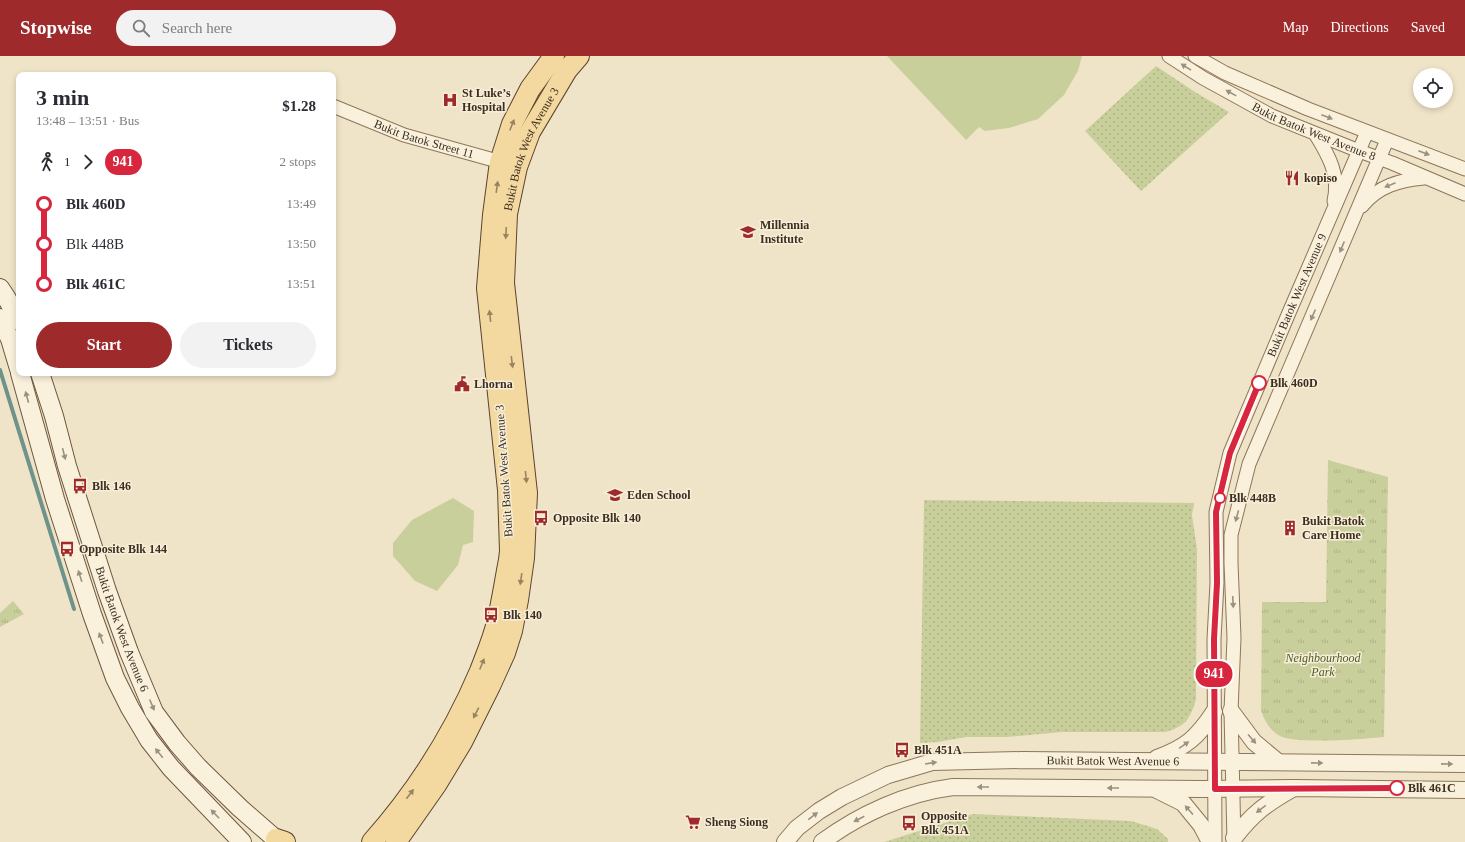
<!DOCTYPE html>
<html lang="en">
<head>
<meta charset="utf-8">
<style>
  body { margin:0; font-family:Georgia,serif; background:#f2f2f3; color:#2b2b33; height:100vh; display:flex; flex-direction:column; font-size:15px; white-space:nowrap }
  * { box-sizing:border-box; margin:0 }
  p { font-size:13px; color:#7c7c81 }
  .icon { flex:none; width:22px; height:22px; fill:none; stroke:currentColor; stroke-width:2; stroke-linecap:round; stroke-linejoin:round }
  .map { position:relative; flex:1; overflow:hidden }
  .sheet { position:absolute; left:16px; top:16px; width:320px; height:304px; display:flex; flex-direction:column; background:#fff; border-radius:8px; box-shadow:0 2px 6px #0003 }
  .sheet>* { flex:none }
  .badge { padding:0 8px; border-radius:13px; font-size:14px; line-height:26px }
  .controls { position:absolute; left:1413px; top:12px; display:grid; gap:8px }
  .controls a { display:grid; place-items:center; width:40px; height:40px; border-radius:50%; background:#fff; box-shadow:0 2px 6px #0003; font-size:20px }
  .map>.badge { position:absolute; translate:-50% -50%; box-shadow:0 0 0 2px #fff }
  .legs { display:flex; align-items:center; gap:6px; height:44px; padding:0 20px; font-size:13px }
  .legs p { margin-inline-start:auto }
  .overview { display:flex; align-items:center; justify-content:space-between; height:68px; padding:0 20px }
  h1 { font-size:22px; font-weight:700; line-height:30px }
  .primary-button { display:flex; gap:8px; margin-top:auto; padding:8px 20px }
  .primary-button a { flex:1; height:46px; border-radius:24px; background:#9e2a2b; color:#fff; font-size:16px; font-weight:700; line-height:46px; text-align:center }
  .primary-button a+a { background:#f2f2f3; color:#2b2b33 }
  ul { padding:0 20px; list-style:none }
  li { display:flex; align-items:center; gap:14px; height:40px; font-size:15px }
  li i { display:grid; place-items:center; width:6px; height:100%; margin:0 5px; background:currentColor }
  li i::after { content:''; width:10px; height:10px; margin:-5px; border:3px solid; border-radius:50%; background:#fff }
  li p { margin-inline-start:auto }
  li:first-child i { background:linear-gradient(#0000 50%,currentColor 0) }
  li:last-child i { background:linear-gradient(currentColor 50%,#0000 0) }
  header { display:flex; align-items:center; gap:24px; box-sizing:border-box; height:56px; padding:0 20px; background:#9e2a2b; color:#fff }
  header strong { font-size:19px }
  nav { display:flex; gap:22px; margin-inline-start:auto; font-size:14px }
  .search { width:280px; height:36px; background:#f2f2f3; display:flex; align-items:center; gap:10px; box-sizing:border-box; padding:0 14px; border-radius:22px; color:#7c7c81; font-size:15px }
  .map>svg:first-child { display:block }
  .grass { fill:url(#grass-dots) }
  .park { fill:url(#park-tufts) }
  .pitch { fill:#c9cf9b }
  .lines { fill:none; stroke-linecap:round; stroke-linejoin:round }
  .stream { stroke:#6f938a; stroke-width:4 }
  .minor-casing { stroke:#8d765c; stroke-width:15 }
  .tertiary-casing { stroke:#8d765c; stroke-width:18 }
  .secondary-casing { stroke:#6f573f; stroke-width:20 }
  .primary-casing { stroke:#5b4430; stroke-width:22 }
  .minor { stroke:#faf1dc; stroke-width:13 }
  .tertiary { stroke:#faf1dc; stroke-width:16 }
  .secondary { stroke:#faf1dc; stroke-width:18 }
  .primary { stroke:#f3d9a0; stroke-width:20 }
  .oneway { fill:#9c907e }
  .oneway2 { fill:#988460 }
  .line-1-casing { stroke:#fff; stroke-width:9 }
  .line-1 { stroke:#d7263d; stroke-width:6 }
  .stop-1-dot { fill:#fff; stroke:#d7263d; stroke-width:2 }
  .labels { text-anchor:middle; stroke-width:3; stroke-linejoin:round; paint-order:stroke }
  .poi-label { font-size:12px; font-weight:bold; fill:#3d2e20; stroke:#f7eed8; text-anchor:start }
  .street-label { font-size:12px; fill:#3d2e20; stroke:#f7eed8 }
  .stop-label { font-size:12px; font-weight:bold; fill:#3d2e20; stroke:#f7eed8; text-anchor:start }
  .park-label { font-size:12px; font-style:italic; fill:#4d5a26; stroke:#f7eed8 }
</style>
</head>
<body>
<header>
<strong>Stopwise</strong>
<div class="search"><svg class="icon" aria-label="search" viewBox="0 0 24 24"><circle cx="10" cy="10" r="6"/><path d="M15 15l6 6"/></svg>Search here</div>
<nav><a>Map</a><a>Directions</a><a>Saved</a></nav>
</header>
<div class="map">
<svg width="1465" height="786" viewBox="0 0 1465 786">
  <defs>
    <pattern id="grass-dots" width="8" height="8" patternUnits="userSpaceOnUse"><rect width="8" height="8" fill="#c9cf9b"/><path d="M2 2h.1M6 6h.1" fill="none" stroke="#aeb285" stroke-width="1.8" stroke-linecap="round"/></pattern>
    <pattern id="park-tufts" width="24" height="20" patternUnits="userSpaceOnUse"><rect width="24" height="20" fill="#c9cf9b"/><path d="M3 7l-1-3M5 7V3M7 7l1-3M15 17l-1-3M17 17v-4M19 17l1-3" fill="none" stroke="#aeb285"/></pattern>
  </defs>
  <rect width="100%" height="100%" fill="#f0e4c8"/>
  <g class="grass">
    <polygon points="1156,10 1195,36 1229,56 1141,135 1085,75"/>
    <path d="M924 444 1194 447 1192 459 1197 493 1196 644C1189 664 1187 669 1166 676H1062L1007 681H966L938 686 920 687Z"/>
    <polygon points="973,758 1131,765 1157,773 1168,783 1168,786 884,786"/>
  </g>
  <g class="park">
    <path d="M1328 404 1388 421 1384 681C1364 683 1294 689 1278 679 1269 673 1264 664 1261 654L1262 546H1326Z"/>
    <polygon points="13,545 24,558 0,571 0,557"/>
  </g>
  <g class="pitch">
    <polygon points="887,0 1082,0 1078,15 1064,39 1038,63 1009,72 985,75 979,71 966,84"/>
    <polygon points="453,442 474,455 473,486 463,489 458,509 437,535 415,525 393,500 393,487 412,464"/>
  </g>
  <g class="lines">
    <polyline class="stream" points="0,314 74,553"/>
    <g class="minor-casing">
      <g id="minor">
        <path id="s1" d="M1169 0 1203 22 1272 60 1359 95 1392 107 1465 138"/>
        <polyline points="1195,0 1225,17 1308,53 1465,113"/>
        <path id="s2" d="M333 50 404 79 508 108"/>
        <path d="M1316 79C1329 100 1340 120 1334 145"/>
        <path d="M1362 150C1378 130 1400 124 1424 122"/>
        <path id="s3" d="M1215 786 1214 583 1217 527 1216 456 1230 397 1288 259 1367 76"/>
        <polyline points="1234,786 1231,655 1234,582 1231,507 1231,479 1249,408 1387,84"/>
      </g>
    </g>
    <g class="tertiary-casing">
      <g id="tertiary">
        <polyline points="1231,655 1254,686 1278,706"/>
        <path d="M1157 702C1186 691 1197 682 1214 656"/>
        <polyline points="1157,734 1183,747 1201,769 1210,786"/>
        <path d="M1234 782C1253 757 1266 748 1292 733"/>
        <path id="s4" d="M785 786 797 772 819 755 842 741 888 719 932 706 1022 704 1465 708"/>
        <path d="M822 786C860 758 906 737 953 731L1202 733 1294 732 1465 734"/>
      </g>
    </g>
    <g class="secondary-casing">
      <g id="secondary">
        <polyline points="0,232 6,241 19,265"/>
        <polyline points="0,262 10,283 19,313"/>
        <polyline points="20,317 55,443 92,558 115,622 130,652 149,684 171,712 242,786"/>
        <path id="s5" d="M40 317 54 360 67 410 107 535 129 596 154 656 177 687 198 711 240 752 279 786"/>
      </g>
    </g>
    <g class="primary-casing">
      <g id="primary">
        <polyline points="276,783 285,786"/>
        <path d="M372 786C418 734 453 679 480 615 486 599 493 583 497 566 502 546 505 524 509 504L510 495 508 434 487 232 493 159 500 106 512 68 530 33 554 0"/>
        <path id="s6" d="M396 786 436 729 462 686 490 630 505 597 512 575 518 544 524 502 527 437 504 227 507 158 517 111 530 76 567 14 579 0"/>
      </g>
    </g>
    <use href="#minor" class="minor"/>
    <use href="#tertiary" class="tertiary"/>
    <use href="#secondary" class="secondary"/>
    <use href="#primary" class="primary"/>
  </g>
  <defs><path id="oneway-solid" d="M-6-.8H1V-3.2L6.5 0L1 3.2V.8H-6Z"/></defs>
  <g class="oneway">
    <use href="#oneway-solid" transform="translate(1186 11) rotate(-148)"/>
    <use href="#oneway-solid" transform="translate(1231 37) rotate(-151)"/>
    <use href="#oneway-solid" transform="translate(1327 61) rotate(21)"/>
    <use href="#oneway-solid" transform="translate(1424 97) rotate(21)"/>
    <use href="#oneway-solid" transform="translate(1390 129) rotate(157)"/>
    <use href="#oneway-solid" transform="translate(1342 191) rotate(113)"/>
    <use href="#oneway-solid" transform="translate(1313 259) rotate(114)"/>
    <use href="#oneway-solid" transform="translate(27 341) rotate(-105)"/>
    <use href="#oneway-solid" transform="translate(64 398) rotate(76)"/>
    <use href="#oneway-solid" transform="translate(1237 460) rotate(105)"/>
    <use href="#oneway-solid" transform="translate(80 520) rotate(-108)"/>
    <use href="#oneway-solid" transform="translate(1233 546) rotate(87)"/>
    <use href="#oneway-solid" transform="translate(101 582) rotate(-110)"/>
    <use href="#oneway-solid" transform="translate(152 649) rotate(67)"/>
    <use href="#oneway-solid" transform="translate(1252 683) rotate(49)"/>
    <use href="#oneway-solid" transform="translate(1184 689) rotate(-34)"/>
    <use href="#oneway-solid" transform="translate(159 697) rotate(-129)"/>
    <use href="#oneway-solid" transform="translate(931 707) rotate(-9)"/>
    <use href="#oneway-solid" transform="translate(1317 707) rotate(1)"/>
    <use href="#oneway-solid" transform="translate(1447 708) rotate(1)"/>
    <use href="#oneway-solid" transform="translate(983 731) rotate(-180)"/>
    <use href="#oneway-solid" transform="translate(1113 732) rotate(-180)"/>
    <use href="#oneway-solid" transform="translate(1261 753) rotate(143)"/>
    <use href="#oneway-solid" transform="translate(1189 754) rotate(-132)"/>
    <use href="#oneway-solid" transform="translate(215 758) rotate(-134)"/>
    <use href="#oneway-solid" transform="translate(813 760) rotate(-38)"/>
    <use href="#oneway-solid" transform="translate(859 763) rotate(153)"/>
  </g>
  <g class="oneway2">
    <use href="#oneway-solid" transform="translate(512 69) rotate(-68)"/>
    <use href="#oneway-solid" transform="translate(497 131) rotate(-82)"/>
    <use href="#oneway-solid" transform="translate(506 177) rotate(93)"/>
    <use href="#oneway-solid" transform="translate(490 260) rotate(-96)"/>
    <use href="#oneway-solid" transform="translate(512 306) rotate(83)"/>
    <use href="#oneway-solid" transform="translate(526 421) rotate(84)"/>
    <use href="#oneway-solid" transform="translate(521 523) rotate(98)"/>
    <use href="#oneway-solid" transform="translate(482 608) rotate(-68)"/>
    <use href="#oneway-solid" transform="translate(476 657) rotate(117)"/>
    <use href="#oneway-solid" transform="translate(410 738) rotate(-53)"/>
  </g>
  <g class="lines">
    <g class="line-1-casing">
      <polyline id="line-1" points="1259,327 1230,397 1216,456 1217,527 1214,583 1215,733 1397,732"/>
    </g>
    <use href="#line-1" class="line-1"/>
  </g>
  <defs>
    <g id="hospital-bare" transform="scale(1.2)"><path d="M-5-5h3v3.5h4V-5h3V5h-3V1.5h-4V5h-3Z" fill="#9e2a2b" stroke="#f7eed8" stroke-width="2.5" paint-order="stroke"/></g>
    <g id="restaurant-bare" transform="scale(1.2)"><path d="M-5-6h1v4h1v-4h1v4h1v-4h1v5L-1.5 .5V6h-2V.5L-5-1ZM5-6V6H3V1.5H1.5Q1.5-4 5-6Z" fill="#9e2a2b" stroke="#f7eed8" stroke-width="2.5" paint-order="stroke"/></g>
    <g id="university-bare" transform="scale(1.2)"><path d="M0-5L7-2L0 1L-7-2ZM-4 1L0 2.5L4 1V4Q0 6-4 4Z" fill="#9e2a2b" stroke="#f7eed8" stroke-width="2.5" paint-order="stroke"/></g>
    <g id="civic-bare" transform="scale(1.2)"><path d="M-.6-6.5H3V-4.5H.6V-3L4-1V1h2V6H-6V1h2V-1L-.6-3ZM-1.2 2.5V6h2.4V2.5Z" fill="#9e2a2b" stroke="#f7eed8" stroke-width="2.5" paint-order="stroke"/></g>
    <g id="bus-bare" transform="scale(1.2)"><path d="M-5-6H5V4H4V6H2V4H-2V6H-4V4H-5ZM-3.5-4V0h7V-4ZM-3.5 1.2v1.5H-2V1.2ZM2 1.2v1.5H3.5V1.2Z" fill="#9e2a2b" stroke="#f7eed8" stroke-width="2.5" paint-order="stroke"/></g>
    <g id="school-bare" transform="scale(1.2)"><path d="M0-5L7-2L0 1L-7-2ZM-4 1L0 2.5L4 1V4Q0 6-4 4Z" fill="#9e2a2b" stroke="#f7eed8" stroke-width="2.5" paint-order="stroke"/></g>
    <g id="building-bare" transform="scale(1.2)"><path d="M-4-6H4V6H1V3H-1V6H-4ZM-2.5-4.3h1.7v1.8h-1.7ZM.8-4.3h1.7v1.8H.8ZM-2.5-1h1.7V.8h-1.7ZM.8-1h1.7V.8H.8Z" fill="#9e2a2b" stroke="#f7eed8" stroke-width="2.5" paint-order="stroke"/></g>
    <g id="supermarket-bare" transform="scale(1.2)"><path d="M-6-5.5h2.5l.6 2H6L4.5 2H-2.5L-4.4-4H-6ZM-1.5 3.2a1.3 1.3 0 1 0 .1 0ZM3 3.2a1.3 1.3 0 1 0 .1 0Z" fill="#9e2a2b" stroke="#f7eed8" stroke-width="2.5" paint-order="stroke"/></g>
  </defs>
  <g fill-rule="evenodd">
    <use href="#hospital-bare" x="450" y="44"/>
    <use href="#restaurant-bare" x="1292" y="122"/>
    <use href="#university-bare" x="748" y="176"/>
    <use href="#civic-bare" x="462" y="328"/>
    <use href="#bus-bare" x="80" y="430"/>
    <use href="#school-bare" x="615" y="439"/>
    <use href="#bus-bare" x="541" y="462"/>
    <use href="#building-bare" x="1290" y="472"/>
    <use href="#bus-bare" x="67" y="493"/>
    <use href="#bus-bare" x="491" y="559"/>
    <use href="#bus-bare" x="902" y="694"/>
    <use href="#supermarket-bare" x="693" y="766"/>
    <use href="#bus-bare" x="909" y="767"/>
  </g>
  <g class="stop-1-dot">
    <circle cx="1259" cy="327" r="7"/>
    <circle cx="1220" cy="442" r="5"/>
    <circle cx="1397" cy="732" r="7"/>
  </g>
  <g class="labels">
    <g class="poi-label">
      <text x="462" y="41">St Luke’s<tspan x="462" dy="14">Hospital</tspan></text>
      <text x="1304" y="126">kopiso</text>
      <text x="760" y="173">Millennia<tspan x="760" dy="14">Institute</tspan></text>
      <text x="474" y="332">Lhorna</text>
      <text x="92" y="434">Blk 146</text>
      <text x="627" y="443">Eden School</text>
      <text x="553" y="466">Opposite Blk 140</text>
      <text x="1302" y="469">Bukit Batok<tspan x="1302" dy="14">Care Home</tspan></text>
      <text x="79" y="497">Opposite Blk 144</text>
      <text x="503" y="563">Blk 140</text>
      <text x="914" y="698">Blk 451A</text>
      <text x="921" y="764">Opposite<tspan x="921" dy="14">Blk 451A</tspan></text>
      <text x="705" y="770">Sheng Siong</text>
    </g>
    <g class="street-label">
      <text dy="4" stroke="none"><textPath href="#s1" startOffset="164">Bukit Batok West Avenue 8</textPath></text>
      <text dy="4" stroke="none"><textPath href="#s2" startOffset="97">Bukit Batok Street 11</textPath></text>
      <text dy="4" stroke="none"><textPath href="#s6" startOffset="731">Bukit Batok West Avenue 3</textPath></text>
      <text dy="4" stroke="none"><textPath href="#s3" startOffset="562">Bukit Batok West Avenue 9</textPath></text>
      <text transform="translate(504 415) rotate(-94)" y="4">Bukit Batok West Avenue 3</text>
      <text dy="4" stroke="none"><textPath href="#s5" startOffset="269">Bukit Batok West Avenue 6</textPath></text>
      <text dy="4" stroke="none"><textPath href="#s4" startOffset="351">Bukit Batok West Avenue 6</textPath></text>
    </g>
    <g class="stop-label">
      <text x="1270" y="331">Blk 460D</text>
      <text x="1229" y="446">Blk 448B</text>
      <text x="1408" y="736">Blk 461C</text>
    </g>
    <g class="park-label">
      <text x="1323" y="606">Neighbourhood<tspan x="1323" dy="14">Park</tspan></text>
    </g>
  </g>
</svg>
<div class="controls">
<a><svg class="icon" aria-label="locate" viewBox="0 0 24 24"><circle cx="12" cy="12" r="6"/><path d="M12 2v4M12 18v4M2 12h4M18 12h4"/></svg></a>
</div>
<b class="badge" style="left:1214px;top:618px;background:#d7263d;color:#fff">941</b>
<section class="sheet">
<div class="overview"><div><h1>3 min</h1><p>13:48 – 13:51 · Bus</p></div><b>$1.28</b></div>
<div class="legs"><svg class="icon" aria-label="walk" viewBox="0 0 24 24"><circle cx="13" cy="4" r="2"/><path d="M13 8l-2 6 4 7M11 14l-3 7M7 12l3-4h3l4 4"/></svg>1<svg class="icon" aria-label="forward" viewBox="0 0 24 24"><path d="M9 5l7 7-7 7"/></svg><b class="badge" style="background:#d7263d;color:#fff">941</b><p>2 stops</p></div>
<ul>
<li><i style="color:#d7263d"></i><b>Blk 460D</b><p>13:49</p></li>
<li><i style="color:#d7263d"></i><span>Blk 448B</span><p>13:50</p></li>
<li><i style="color:#d7263d"></i><b>Blk 461C</b><p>13:51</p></li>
</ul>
<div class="primary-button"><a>Start</a><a>Tickets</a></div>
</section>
</div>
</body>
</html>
